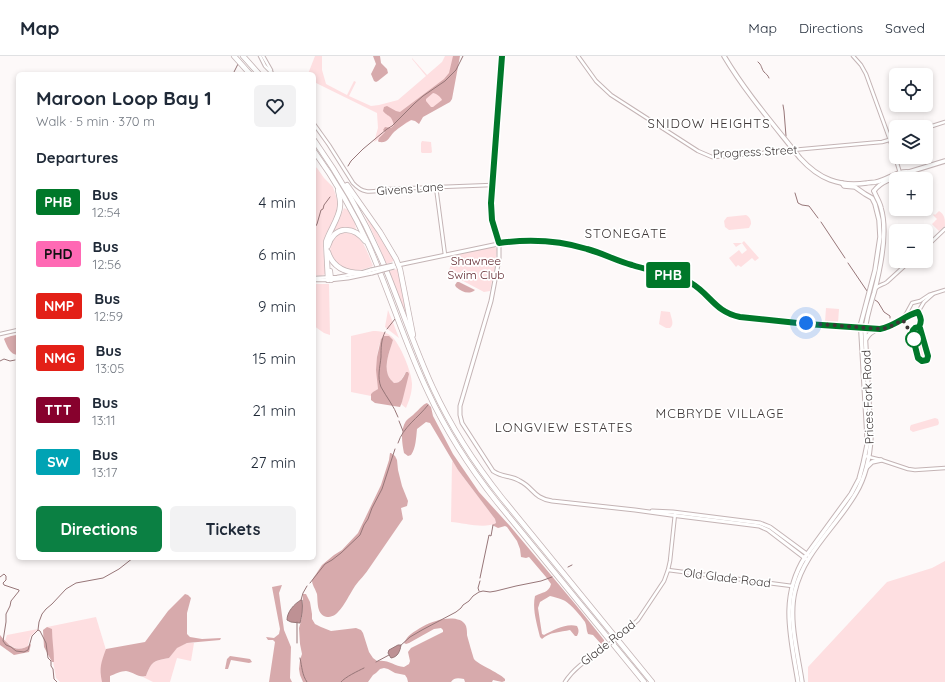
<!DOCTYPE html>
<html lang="en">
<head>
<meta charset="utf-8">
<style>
  body { margin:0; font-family:Quicksand,sans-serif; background:#f2f2f3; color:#1f2937; height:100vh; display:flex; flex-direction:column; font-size:15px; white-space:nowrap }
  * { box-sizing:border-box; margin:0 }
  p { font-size:13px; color:#747a83 }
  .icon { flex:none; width:22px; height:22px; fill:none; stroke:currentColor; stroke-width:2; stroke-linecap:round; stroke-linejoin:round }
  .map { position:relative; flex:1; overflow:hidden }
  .side { position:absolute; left:16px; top:16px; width:300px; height:488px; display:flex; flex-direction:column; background:#fff; border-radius:6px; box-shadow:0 2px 6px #0003 }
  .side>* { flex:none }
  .badge { padding:0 8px; border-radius:3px; font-size:14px; line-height:26px }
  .tools { position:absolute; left:889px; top:12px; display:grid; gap:8px }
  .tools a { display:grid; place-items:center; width:44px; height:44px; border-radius:6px; background:#fff; box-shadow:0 2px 6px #0003; font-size:20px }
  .you { position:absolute; width:20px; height:20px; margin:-10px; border:3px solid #fff; border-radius:50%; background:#1a73e8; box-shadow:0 0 0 6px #1a73e833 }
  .map>.badge { position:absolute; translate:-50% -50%; box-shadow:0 0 0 2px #fff }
  h2 { padding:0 20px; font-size:15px; line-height:36px }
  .round { display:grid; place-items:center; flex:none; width:42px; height:42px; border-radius:6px; background:#f2f2f3 }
  .headline { display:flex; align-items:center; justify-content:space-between; height:68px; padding:0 20px }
  h1 { font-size:19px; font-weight:800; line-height:30px }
  .cta { display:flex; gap:8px; margin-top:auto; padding:8px 20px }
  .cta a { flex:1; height:46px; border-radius:6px; background:#0b8043; color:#fff; font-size:16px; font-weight:800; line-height:46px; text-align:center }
  .cta a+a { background:#f2f2f3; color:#1f2937 }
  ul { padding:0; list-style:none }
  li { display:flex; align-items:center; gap:12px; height:52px; padding:0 20px }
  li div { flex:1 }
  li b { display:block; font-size:15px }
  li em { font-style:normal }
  li .badge { min-width:44px; font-weight:700; text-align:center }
  header { display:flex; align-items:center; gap:24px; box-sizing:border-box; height:56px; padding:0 20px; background:#fff; border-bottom:1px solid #e0e1e3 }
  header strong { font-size:19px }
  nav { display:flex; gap:22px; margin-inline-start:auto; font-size:14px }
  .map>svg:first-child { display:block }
  .green { fill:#fedfe1 }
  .forest { fill:#d7aaac; fill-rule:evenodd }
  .water { fill:#be9194; stroke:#977678 }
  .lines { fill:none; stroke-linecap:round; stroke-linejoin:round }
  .stream { stroke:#977678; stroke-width:1 }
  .tertiary-casing { stroke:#c4b4b5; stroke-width:4.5 }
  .secondary-casing { stroke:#c4b4b5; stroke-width:5 }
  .primary-casing { stroke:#c4b4b5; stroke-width:5.5 }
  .motorway-casing { stroke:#c4b4b5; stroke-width:6 }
  .tertiary { stroke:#fff; stroke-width:2.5 }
  .secondary { stroke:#fff; stroke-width:3 }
  .primary { stroke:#fff; stroke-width:3.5 }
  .motorway { stroke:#fff; stroke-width:4.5 }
  .tertiary-bridge-casing { stroke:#c4b4b5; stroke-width:4.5; stroke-linecap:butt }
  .secondary-bridge-casing { stroke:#c4b4b5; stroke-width:5; stroke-linecap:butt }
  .tertiary-bridge { stroke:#fff; stroke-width:2.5 }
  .secondary-bridge { stroke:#fff; stroke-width:3 }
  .line-casing { stroke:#fff; stroke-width:9 }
  .line { stroke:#00782a; stroke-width:6 }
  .walk { stroke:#3d3636; stroke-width:4; stroke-dasharray:0 7.2 }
  .stop-dot { fill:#fff; stroke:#00782a; stroke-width:2 }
  .labels { text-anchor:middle; stroke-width:3.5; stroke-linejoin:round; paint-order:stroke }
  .street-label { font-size:12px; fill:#3d3636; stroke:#fff }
  .park-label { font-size:12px; fill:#60272e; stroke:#fff }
  .neighbourhood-label { font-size:13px; letter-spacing:1px; fill:#3d3636; stroke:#fff }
</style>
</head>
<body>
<header>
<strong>Map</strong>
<nav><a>Map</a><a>Directions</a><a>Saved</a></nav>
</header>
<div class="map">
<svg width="945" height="626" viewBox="0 0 945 626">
  <rect width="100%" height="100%" fill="#fdf9f9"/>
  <g class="green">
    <polygon points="315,0 322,0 322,14 326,28 347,39 354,25 356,26 349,40 371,50 379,49 398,44 426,20 412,3 412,2 427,19 442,6 445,0 454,0 445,45 417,61 374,86 378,72 377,57 314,26 314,18 308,18"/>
    <polygon points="422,85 431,86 432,96 431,97 422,97 421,96 421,87"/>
    <path d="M314 110 317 112 324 122 333 131 339 149 334 164 326 178 323 187V192L326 217C322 221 319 220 314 219Z"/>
    <polygon points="361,151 393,202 394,204 392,206 386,208 378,188"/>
    <path d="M344 152 348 154 355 167 356 174C346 171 339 172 331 179Z"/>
    <path d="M939 155C945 159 945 163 945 170L939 175 932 168 937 163 933 159 934 158 935 159Z"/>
    <path d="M746 159C750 161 751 164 751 168L749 172 729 174 725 171 724 165 727 161Z"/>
    <path d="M345 176C363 177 367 196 373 210 367 212 360 215 354 215 332 214 318 182 345 176Z"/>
    <polygon points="744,185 759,202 755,205 752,202 741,211 738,209 736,211 729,202 739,194 742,198 747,194 742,187 736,191 733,187 742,187"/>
    <polygon points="489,191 495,191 497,193 495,212 492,221 492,225 490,235 484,236 448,217 454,200"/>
    <polygon points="397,213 398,213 408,265 389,215"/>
    <polygon points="314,228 329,228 330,279 324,277 314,270"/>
    <polygon points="826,252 839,253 838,267 825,266"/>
    <polygon points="388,254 399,282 385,271"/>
    <path d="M661 255 670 256C671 262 675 268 670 272H666L659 268Z"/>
    <polygon points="917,274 921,276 926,299 925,302 923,303 920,301 914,279 914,276"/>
    <path d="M373 275C380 275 386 276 391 280 400 287 412 317 412 328 412 337 409 345 406 352L401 348 402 346 406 316C402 322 401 327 394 327 392 325 389 322 388 319 384 309 390 293 393 284L384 280C374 290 378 319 378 333L371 338V340L351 336V280Z"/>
    <polygon points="935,362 938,363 939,367 938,369 913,376 910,374 910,371 911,369"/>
    <path d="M453 405 458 414 495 463 496 467C485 473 464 467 451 466L452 406Z"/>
    <polygon points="945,505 945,626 808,626 808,611 887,526 932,512"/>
    <polygon points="96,561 106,594 106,626 60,626 56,622 47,571"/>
    <path d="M38 573 30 581 28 590C19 596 12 591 5 585L7 579Z"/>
    <path d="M187 587H194L191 605 177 602 170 626H153L143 621 146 620C152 605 153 605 169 602L177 591Z"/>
  </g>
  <g class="forest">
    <polygon points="373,0 380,0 381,7 387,13 388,17 378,25 376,26 374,25 371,18 376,8"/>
    <path d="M453 0H460L452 43 450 46 423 61 419 68 415 65 411 64C405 67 399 72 394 76 388 82 389 87 379 86L378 85 379 82 385 76 383 74 385 71 391 72 394 69C391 58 389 62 383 55L384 51 387 50 396 55 400 56 444 23 449 17ZM433 37C436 37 441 41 442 44L433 51H431L426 45V43Z"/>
    <path d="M457 226H459L475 234C469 239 462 236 456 231L455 229Z"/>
    <path d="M16 279 18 281V299C10 299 7 290 4 283L5 282 11 280Z"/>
    <path d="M384 280H389L393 284C390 294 384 308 388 319 389 322 392 325 394 327 401 327 403 322 406 316H408L409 318 402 346 400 351 375 347 371 344V338L373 336 378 333 376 314 377 301 381 283Z"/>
    <path d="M427 347 431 351 433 360 453 398 479 436 510 470 576 549 604 584V587L602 589 593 579 588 578C586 574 587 570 585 566 581 560 569 546 563 544 559 542 554 541 550 540L540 546 538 552 542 578 544 579C554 574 566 567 577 570 579 574 579 576 577 580H575L570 574C561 576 549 576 542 583L540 581C537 568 532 553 535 540 542 536 549 537 551 528L546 521 529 501 526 502 521 501 520 493 517 485 507 471 505 470 498 472 492 469 496 467 495 463 458 414 430 367 426 366 417 373C416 382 416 392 411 399L408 400 404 397C402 387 400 374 406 365 408 362 413 360 415 357 420 353 422 349 427 347Z"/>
    <path d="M390 397H391L395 400 397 404 398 414 402 430 408 445 407 450 401 452 403 463C392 479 381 495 370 511 366 518 359 524 355 530 349 539 345 549 338 556 336 559 331 561 327 561 316 559 318 545 317 538 315 532 312 529 312 524L322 509 334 499 342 494 358 477 381 429 389 404Z"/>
    <polygon points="282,529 279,537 284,574 291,591 290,622 292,626 269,626 275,586 273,584 268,584 266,581 274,582 279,578 280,573 272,531"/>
    <path d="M185 538 188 539 191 542 187 557V578L190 581 202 583 221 582 220 584 187 587 177 592 169 602C153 605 152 605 146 620 139 622 133 616 126 615 121 615 115 618 110 620V626H102C99 611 101 607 106 593L145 586 168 555Z"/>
    <path d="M303 538H306L310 546 312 558V563L315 568 321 571 331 575 356 572 361 574 363 577 369 596 373 602 377 605C388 603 394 610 404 611L409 608 410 605 408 596 411 592 443 576V574L441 572 434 573 409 587 406 588 404 587C406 583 408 580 411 578 418 573 427 567 436 565 444 562 462 560 466 570 467 573 467 577 467 579 468 583 473 600 474 603 477 608 498 616 505 623V625L502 626 493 624 492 626H465L464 623C459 622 454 621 451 626H408L407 622 405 619 395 617 388 613 384 612 380 613 376 617 373 619 368 626H303L300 619 299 613 300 604 302 598 300 588 299 572 302 561Z"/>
    <path d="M47 571 52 573C52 584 54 594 54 606H52L44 591 43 574Z"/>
    <path d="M0 579C10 591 17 598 31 588L29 596 14 599 0 589Z"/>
    <polygon points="230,600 250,603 252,606 249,607 231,604 228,613 225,613 227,603"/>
  </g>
  <g class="water">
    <path d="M301 544H302C303 552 302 560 300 567L291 566 287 564C287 556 294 548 301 544Z"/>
    <path d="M398 589H401C400 595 398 601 391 602L388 597 389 594Z"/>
  </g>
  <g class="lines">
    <g class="stream">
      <path d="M758 6C762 9 761 12 764 16 766 18 768 19 769 22"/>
      <polyline points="233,18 238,8"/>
      <polyline points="783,49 784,55 786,80"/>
      <polyline points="348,110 351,105 363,93 387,73 392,70 415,47 423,40 445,25 456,14 463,0"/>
      <polyline points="795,137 798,147 802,149 809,150 818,162"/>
      <polyline points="821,166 845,202"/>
      <polyline points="314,173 317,168 321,154 323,153 324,149 330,141"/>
      <polyline points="848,207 867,235"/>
      <polyline points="875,244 878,246 884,256 890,260 890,262"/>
      <polyline points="387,273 395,263"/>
      <path d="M385 276C381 284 381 292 381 301 380 311 377 321 381 331 387 342 394 350 398 361"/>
      <polyline points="17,302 18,301"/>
      <polyline points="0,305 4,303 10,305 15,304"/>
      <polyline points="399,365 403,375"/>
      <path d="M398 387C403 371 418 362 428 349"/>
      <polyline points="568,511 572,509"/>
      <polyline points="0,521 4,518 6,520 6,524 3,527 4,529 19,534 19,535 11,545 10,550 6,558 6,566 3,585 6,589 11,591 16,595 24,596 28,594 32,580 38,574 40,575 46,587 48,602 51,605 51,610 53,613 54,623 57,626"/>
      <polyline points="480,522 489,479 491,480 493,469"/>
      <polyline points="310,527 325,508 332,504 341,497 360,479 364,469 368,463 372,452 382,433 395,393"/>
      <polyline points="479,535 478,532 480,525"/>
      <polyline points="301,544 303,537 307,530"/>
      <polyline points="297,566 297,587"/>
      <polyline points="38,574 39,566 42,558 46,553 52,548 66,533 76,527 103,522 119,513 133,502"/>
      <polyline points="400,590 410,581 422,574 456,556 461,552 463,549 469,545 473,540 479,536 483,535 490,536 496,535 516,530 541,525 552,521"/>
      <path d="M300 602C302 611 302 619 307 626"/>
      <polyline points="376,606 389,599"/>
      <path d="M341 626C345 621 358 615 364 612"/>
    </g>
    <g class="tertiary-casing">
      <g id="tertiary">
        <polyline points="260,0 265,10 273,18"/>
        <polyline points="263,0 271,14"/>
        <polyline points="578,0 596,25 611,39 698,95 712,101 727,100 870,87 882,86 896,82"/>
        <polyline points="853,0 861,9 866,18 890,84 900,117"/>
        <path d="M314 68 329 89 353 127C365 140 373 135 388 133L492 129"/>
        <polyline points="926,72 945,66"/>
        <polyline points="436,131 445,199"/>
        <polyline points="926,191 945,173"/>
        <polyline points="314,222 337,221 355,218"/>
        <polyline points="314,224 327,224"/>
        <path d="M875 233C878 229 883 229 887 226L910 205"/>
        <polyline points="900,264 906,258 912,247 920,245 929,239 945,234"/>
        <path d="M865 272C881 272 886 273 900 264H903L911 258 918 256 924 246 933 238"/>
        <polyline points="0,278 18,274"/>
        <polyline points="865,400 881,404 908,413 915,414 945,412"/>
        <polyline points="668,514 792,530"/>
        <polyline points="621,579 638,564 664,525 668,514 670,505 675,458"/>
        <path d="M565 626C575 610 592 601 607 590"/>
      </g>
    </g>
    <g class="secondary-casing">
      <g id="secondary">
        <path d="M502 0 491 149 492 164 499 187V203L491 245 460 350V359L462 367 493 415C503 422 511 419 520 425 534 432 533 442 552 445L635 454 671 459 759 470 768 474 806 503"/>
        <path d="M398 209 503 187 541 185 561 187 578 190 625 207 684 224C703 232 712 250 730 258 744 264 761 264 776 265 806 267 836 271 865 272"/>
        <polyline points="361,217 371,214"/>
        <polyline points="329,224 348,222 372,217"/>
        <polyline points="652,455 673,456 760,467 770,471 808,499"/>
      </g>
    </g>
    <g class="primary-casing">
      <g id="primary">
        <path d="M724 0C746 37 774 69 800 102 819 123 839 131 867 127 870 126 873 127 876 126 886 124 899 114 909 116"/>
        <path d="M874 135C882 124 895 122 907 119L909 116 945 105"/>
        <path d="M866 283C869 277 873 275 879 273"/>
        <polyline points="867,411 872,406 881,404"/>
        <path d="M798 626C791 582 779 542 805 501L851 438 859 423 863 408 867 389V380L861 276V267L875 214 880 181 879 164 875 148 872 142 865 138 855 131 844 130 842 127"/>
        <path d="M802 626C798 598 788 563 795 535 804 496 837 470 856 437 866 420 870 400 871 381L865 276C866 262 870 250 874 237 880 214 888 175 881 152 880 146 876 141 874 135"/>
      </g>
    </g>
    <g class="motorway-casing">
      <g id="motorway">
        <polyline points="234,0 250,18"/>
        <polyline points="243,0 259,18"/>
        <path d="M314 84C343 125 367 168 386 214 402 253 415 293 433 332 451 371 475 408 502 442L652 626"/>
        <path d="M314 95C335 124 354 157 369 190 390 238 405 288 428 336 446 375 470 412 497 446L644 626"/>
        <polyline points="347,129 380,176 396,203 400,213 413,279"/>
        <path d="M328 190C334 170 353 169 365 185"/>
        <path d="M328 196C333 212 346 217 361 217"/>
        <polyline points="330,215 331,224"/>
        <path d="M328 224 326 186C329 175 340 161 340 150 341 145 339 139 338 134"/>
      </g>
    </g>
    <use href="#tertiary" class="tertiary"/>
    <use href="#secondary" class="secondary"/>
    <use href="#primary" class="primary"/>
    <use href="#motorway" class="motorway"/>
    <g class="tertiary-bridge-casing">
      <polyline id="tertiary-bridge" points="607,590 621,579"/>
    </g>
    <g class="secondary-bridge-casing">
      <g id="secondary-bridge">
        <polyline points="371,214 393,209"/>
        <polyline points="372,217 394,211"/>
      </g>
    </g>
    <use href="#tertiary-bridge" class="tertiary-bridge"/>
    <use href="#secondary-bridge" class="secondary-bridge"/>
  </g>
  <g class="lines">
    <g class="line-casing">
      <path id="line" d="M502 0 491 147 492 164 499 187C528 183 558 184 587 193 602 197 617 205 632 209 650 215 674 218 691 227 710 238 715 256 740 261L807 268 880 273C895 270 904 260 918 256 921 262 922 265 919 271L915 272 913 274 912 278 918 302 922 305 927 304 928 300 920 272"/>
    </g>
    <use href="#line" class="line"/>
    <polyline class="walk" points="806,267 880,273 887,272 903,264 914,283"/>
  </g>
  <circle class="stop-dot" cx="914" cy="283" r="8"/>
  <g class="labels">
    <g class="street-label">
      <text transform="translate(755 96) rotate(-3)" y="4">Progress Street</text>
      <text transform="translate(410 133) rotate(-4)" y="4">Givens Lane</text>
      <text transform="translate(868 341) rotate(-92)" y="4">Prices Fork Road</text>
      <text transform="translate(727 522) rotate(7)" y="4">Old Glade Road</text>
      <text transform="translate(608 587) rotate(-38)" y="4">Glade Road</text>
    </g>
    <g class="park-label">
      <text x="476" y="209">Shawnee<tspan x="476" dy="14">Swim Club</tspan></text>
    </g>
    <g class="neighbourhood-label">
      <text x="709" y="72">SNIDOW HEIGHTS</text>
      <text x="626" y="182">STONEGATE</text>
      <text x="720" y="362">MCBRYDE VILLAGE</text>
      <text x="564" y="376">LONGVIEW ESTATES</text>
    </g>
  </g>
</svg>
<div class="tools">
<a><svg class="icon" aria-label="locate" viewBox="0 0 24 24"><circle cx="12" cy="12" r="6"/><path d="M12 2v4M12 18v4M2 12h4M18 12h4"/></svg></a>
<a><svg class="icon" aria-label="layers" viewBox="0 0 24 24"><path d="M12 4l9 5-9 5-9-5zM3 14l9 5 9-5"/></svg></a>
<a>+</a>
<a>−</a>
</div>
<div class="you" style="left:806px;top:267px"></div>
<b class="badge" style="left:668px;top:219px;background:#00782a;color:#fff">PHB</b>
<section class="side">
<div class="headline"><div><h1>Maroon Loop Bay 1</h1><p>Walk · 5 min · 370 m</p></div><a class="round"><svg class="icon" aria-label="heart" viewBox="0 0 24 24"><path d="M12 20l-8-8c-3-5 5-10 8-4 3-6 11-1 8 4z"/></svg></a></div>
<h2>Departures</h2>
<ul>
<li><span class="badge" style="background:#00782a;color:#fff">PHB</span><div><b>Bus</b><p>12:54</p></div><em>4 min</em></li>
<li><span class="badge" style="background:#ff69b4;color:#111">PHD</span><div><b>Bus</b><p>12:56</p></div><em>6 min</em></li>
<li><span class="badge" style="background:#e32017;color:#fff">NMP</span><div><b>Bus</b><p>12:59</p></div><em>9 min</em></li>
<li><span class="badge" style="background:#e32017;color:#fff">NMG</span><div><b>Bus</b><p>13:05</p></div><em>15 min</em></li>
<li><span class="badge" style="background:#87012d;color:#fff">TTT</span><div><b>Bus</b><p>13:11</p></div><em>21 min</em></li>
<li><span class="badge" style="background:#00a3b4;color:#fff">SW</span><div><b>Bus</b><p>13:17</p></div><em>27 min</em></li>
</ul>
<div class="cta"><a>Directions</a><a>Tickets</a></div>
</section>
</div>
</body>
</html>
